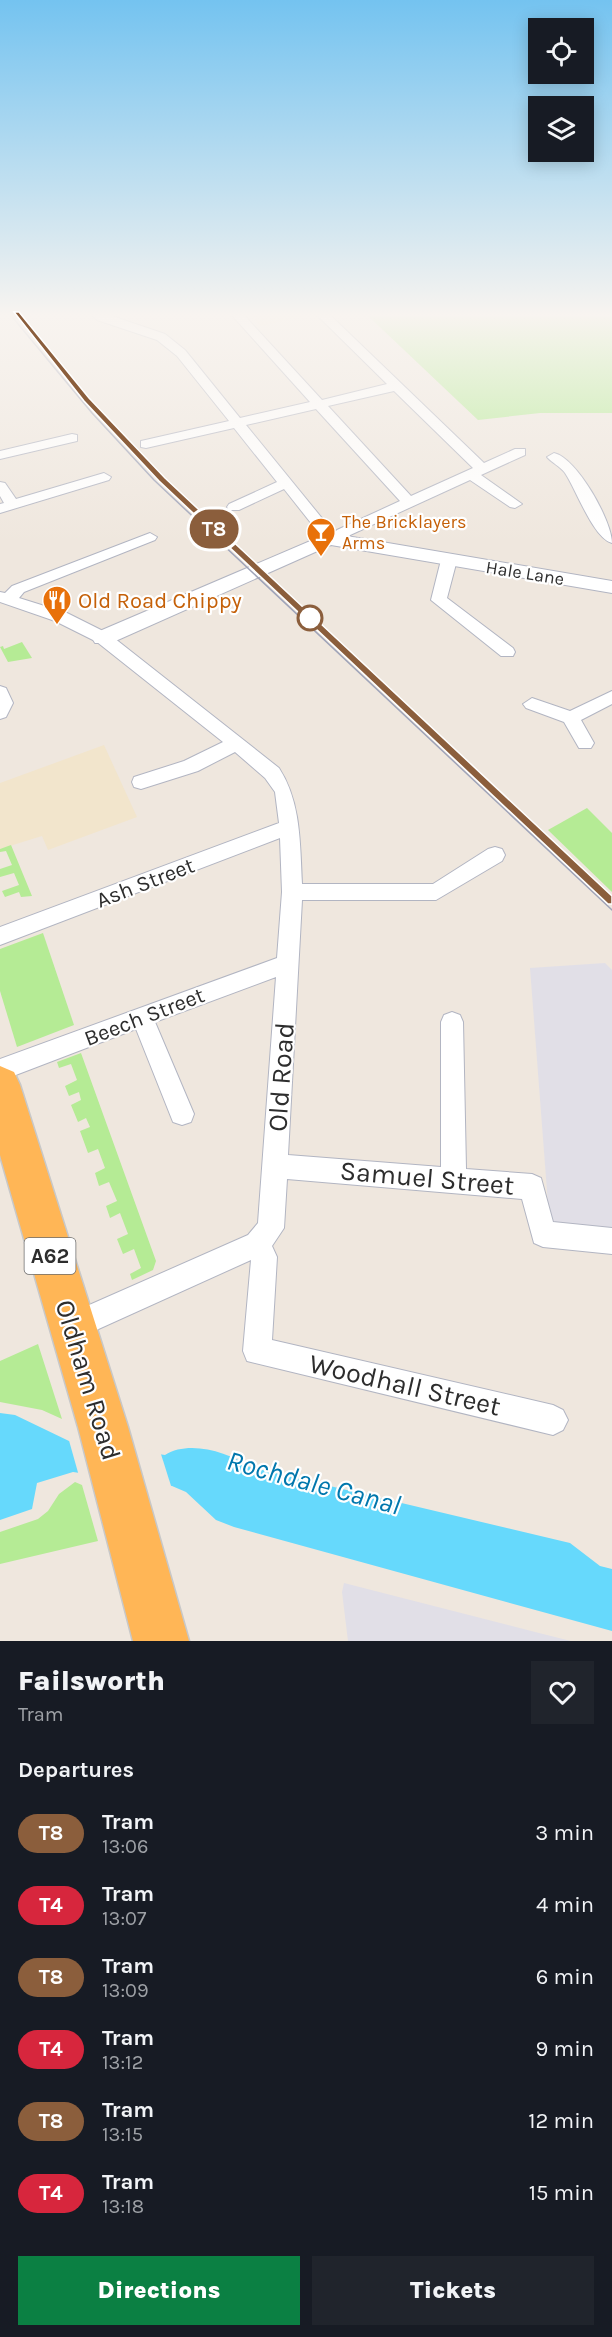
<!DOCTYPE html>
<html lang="en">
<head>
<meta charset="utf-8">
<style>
  body { margin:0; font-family:Karla,sans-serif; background:#20242c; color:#f1f3f6; height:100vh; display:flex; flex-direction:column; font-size:22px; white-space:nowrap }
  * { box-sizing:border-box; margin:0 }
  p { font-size:20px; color:#9ea1a6 }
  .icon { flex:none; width:33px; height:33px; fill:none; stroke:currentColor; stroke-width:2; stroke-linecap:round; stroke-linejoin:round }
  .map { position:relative; height:1641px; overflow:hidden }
  .sheet { display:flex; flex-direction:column; background:#171b24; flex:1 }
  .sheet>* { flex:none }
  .badge { padding:0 12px; border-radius:20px; font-size:21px; line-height:39px }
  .tools { position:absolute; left:528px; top:18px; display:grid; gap:12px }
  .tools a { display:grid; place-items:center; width:66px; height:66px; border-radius:0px; background:#171b24; box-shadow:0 3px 15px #0003; font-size:30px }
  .map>.badge { position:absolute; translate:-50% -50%; box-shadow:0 0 0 3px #fff }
  h2 { padding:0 18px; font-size:22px; line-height:54px }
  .round { display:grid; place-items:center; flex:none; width:63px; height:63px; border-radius:0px; background:#20242c }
  .headline { display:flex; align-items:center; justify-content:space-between; height:102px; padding:0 18px }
  h1 { font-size:28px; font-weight:800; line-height:45px }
  .primary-button { display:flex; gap:12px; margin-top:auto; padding:12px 18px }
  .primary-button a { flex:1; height:69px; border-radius:0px; background:#0b8043; color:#fff; font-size:24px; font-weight:800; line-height:69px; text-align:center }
  .primary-button a+a { background:#20242c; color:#f1f3f6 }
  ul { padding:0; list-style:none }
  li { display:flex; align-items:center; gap:18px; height:72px; padding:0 18px }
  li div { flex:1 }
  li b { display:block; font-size:22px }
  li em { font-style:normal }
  li .badge { min-width:66px; font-weight:700; text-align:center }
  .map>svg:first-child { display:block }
  .industrial { fill:#e1dfe7 }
  .education { fill:#f2e5cc }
  .green { fill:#b5eb95 }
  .water { fill:#66d9fc }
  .pier { fill:#efe7de }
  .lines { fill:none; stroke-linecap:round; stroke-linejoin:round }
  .minor-casing { stroke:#b2b5c2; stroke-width:2 }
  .tertiary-casing { stroke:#b2b5c2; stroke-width:2 }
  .trunk-casing { stroke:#c8c8c8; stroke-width:3 }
  .minor { fill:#fff; fill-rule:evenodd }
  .tertiary { fill:#fff; fill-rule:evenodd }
  .trunk { fill:#ffb656; fill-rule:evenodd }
  .tram { stroke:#9fa4b9; stroke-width:1.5 }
  .line { fill:#8b5e3c; stroke:#fff; stroke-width:1.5 }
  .stop-dot { fill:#fff; stroke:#8b5e3c; stroke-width:3 }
  .labels { text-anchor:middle; stroke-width:4.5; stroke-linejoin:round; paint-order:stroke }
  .far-food-label { font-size:18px; fill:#c56008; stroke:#fff; text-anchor:start }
  .far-street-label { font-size:18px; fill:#2d2d2d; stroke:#fff }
  .shield { fill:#fff; stroke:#6c6c6c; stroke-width:1.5 }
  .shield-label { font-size:21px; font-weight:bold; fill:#2d2d2d }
  .food-label { font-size:22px; fill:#c56008; stroke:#fff; text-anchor:start }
  .street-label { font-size:22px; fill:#2d2d2d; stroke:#fff }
  .near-street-label { font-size:27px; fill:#2d2d2d; stroke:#fff }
  .near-water-label { font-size:28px; font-style:italic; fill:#0077ad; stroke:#fff }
</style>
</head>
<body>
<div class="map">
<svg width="612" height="1641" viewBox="0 0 612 1641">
  <rect width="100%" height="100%" fill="#efe7de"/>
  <g class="industrial">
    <polygon points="605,963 612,970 612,1236 550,1230 530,968"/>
    <polygon points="344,1583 539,1633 571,1641 348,1641 342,1592"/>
  </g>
  <g class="education">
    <polygon points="249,313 319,313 260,326"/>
    <polygon points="104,745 137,817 48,850 42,836 0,849 0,783"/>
  </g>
  <g class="green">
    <polygon points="365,313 612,313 612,413 540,413 478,420"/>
    <polygon points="22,642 32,658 8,662 0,647 3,646 4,649"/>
    <polygon points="587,808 612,833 612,892 548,830"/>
    <polygon points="11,845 32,896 21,897 19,892 5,897 2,891 19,885 14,873 0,877 0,869 12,865 6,851 0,852 0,849"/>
    <polygon points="43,933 74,1025 17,1047 0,991 0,949"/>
    <polygon points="81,1053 156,1261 153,1270 132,1280 130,1274 141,1268 134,1249 123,1254 117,1239 128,1234 120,1213 110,1218 106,1206 117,1201 109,1182 99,1186 95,1173 105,1168 98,1149 88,1153 80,1131 90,1127 86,1118 78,1122 71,1105 81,1100 79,1092 69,1096 65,1086 77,1080 71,1064 59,1068 57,1062"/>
    <polygon points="38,1344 62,1419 42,1410 0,1402 0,1361"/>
    <polygon points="75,1482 82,1485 98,1541 0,1564 0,1532 38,1519 48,1511 59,1494"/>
  </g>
  <path class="water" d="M0 1413 15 1415 69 1441 165 1455C189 1440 228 1452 250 1467L570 1543 600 1566 612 1569V1631L234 1527 216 1520 186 1492 172 1486 73 1472 37 1483 32 1509 0 1520Z"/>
  <polygon class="pier" points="68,1437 160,1451 172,1489 79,1476"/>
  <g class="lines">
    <g class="minor-casing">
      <g id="minor">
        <path d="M91 313H103L165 334 185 350 240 418 310 402 230 313H242L322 400 387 384 317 315 328 313 484 463 515 449H525V455L481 475 522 504 515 508 510 507 470 480 348 536 344 543 326 542 284 489 239 510H229L227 507 229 504 277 482 234 428 146 448 141 447V441L229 421 177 356 157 340 97 320ZM394 391 473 468 411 496 328 406ZM316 409 400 501 337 530 334 533 246 425Z"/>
        <polygon points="72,434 77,435 77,441 0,459 0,451"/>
        <path d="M554 453C577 458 612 521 612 543 593 538 576 489 565 473 560 466 552 463 547 457Z"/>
        <polygon points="104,473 111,477 109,480 0,513 0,504 4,503 0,496 0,482 5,483 16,499"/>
        <path d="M150 533 157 537 155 540 24 592 19 598 67 613 109 634 279 768C301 802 300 843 302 884H433L488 849 495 847 502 849 505 855 502 861 436 900H302L288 1155 441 1167V1022L444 1015 452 1012 460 1015 463 1022 466 1169 532 1174 541 1178 553 1222 612 1228V1254L543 1247 534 1243 522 1199 287 1179 284 1228 272 1246 277 1257 272 1340 553 1405 563 1410 568 1420 563 1430 553 1435 247 1361 243 1351 251 1260 72 1341 62 1337 58 1327 62 1317 248 1235 258 1223 276 977 155 1022 194 1114 191 1122 182 1125 173 1122 136 1029 0 1081V1059L277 958 282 892 280 838 0 945V927L279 823 275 792 265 778 235 752 198 771 141 789 134 787 132 782 134 777 184 761 223 742 97 642 55 621 0 602V592L5 593 12 586Z"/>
        <polygon points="449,555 457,560 447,598 513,648 515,652 513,656 501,656 431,600 441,560"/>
        <polygon points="0,686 6,688 13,703 6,717 0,719"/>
        <polygon points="612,691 612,704 581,720 594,743 591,748 579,748 564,722 526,708 523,704 532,698 570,711"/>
      </g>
    </g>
    <g class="tertiary-casing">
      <polygon id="tertiary" points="329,533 612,581 612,593 331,545 111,643 95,643 92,638 95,633"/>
    </g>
    <g class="trunk-casing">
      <polygon id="trunk" points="0,1066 14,1072 20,1085 128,1427 189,1641 133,1641 78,1427 0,1155"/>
    </g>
    <use href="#minor" class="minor"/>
    <use href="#tertiary" class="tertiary"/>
    <use href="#trunk" class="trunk"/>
    <polyline class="tram" points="9,313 92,413 154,480 612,910"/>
  </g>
  <linearGradient id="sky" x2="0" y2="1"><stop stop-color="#74c3f0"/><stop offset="0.58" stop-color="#f8f4f0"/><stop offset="1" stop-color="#f8f4f0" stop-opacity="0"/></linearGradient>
  <rect width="612" height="543" fill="url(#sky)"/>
  <polygon class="line" points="14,312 19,312 89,398 165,478 612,896 612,904 608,904 159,481 84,401"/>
  <defs>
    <g id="bar-pin" transform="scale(1.5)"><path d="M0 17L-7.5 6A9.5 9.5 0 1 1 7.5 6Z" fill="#e8710a" stroke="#fff"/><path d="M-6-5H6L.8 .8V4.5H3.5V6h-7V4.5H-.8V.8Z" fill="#fff"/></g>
    <g id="restaurant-pin" transform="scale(1.5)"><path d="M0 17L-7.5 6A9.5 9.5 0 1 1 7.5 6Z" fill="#e8710a" stroke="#fff"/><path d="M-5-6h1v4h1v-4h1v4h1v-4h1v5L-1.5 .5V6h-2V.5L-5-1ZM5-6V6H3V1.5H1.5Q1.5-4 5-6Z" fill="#fff"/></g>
  </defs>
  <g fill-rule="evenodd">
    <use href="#bar-pin" x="321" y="532"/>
    <use href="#restaurant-pin" x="57" y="600"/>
  </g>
  <circle class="stop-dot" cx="310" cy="618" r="12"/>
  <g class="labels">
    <g class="far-food-label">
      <text x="342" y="528">The Bricklayers<tspan x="342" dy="21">Arms</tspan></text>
    </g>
    <g class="far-street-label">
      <text transform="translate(525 573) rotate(9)" y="6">Hale Lane</text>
    </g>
    <rect class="shield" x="24.5" y="1238" width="51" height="36" rx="4.5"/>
    <g class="shield-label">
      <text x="50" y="1263">A62</text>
    </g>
    <g class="food-label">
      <text x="78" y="608">Old Road Chippy</text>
    </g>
    <g class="street-label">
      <text transform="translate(145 882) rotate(-21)" y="8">Ash Street</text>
      <text transform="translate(144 1016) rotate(-21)" y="8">Beech Street</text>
    </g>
    <g class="near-street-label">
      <text transform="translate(281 1077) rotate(-86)" y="9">Old Road</text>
      <text transform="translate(427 1178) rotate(5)" y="9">Samuel Street</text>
      <text transform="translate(88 1380) rotate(73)" y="9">Oldham Road</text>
      <text transform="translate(405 1385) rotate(13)" y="9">Woodhall Street</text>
    </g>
    <g class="near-water-label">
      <text transform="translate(314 1482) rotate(15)" y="10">Rochdale Canal</text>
    </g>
  </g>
</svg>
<div class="tools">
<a><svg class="icon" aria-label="locate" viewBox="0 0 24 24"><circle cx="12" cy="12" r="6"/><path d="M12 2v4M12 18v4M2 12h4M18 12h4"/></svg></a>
<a><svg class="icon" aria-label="layers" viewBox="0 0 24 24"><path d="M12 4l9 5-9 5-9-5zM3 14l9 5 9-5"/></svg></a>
</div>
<b class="badge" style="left:214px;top:529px;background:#8b5e3c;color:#fff">T8</b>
</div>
<section class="sheet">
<div class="headline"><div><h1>Failsworth</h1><p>Tram</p></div><a class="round"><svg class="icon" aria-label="heart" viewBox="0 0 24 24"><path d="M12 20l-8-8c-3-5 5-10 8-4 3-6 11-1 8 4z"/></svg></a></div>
<h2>Departures</h2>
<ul>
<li><span class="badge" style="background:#8b5e3c;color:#fff">T8</span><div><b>Tram</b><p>13:06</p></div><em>3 min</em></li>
<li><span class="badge" style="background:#d7263d;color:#fff">T4</span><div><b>Tram</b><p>13:07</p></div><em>4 min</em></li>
<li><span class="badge" style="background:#8b5e3c;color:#fff">T8</span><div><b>Tram</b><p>13:09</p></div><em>6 min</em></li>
<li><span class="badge" style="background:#d7263d;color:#fff">T4</span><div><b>Tram</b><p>13:12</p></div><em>9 min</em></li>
<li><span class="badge" style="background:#8b5e3c;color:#fff">T8</span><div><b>Tram</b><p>13:15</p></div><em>12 min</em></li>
<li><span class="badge" style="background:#d7263d;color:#fff">T4</span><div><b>Tram</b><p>13:18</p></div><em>15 min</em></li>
</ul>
<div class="primary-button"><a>Directions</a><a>Tickets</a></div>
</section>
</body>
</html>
